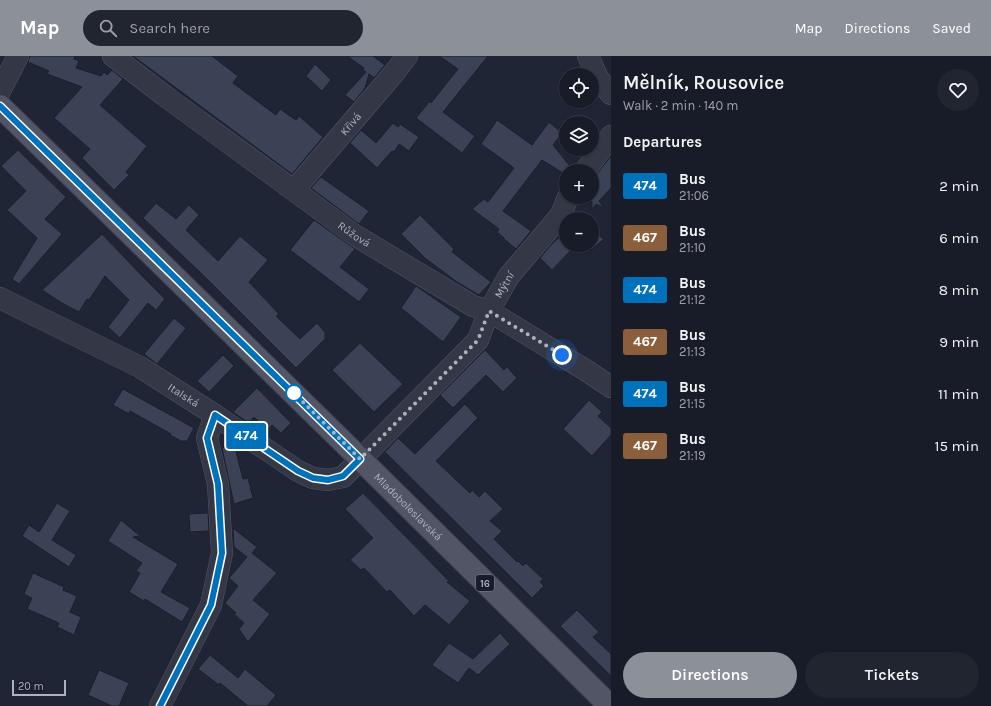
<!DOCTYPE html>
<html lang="en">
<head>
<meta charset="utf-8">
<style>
  body { margin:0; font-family:Karla,sans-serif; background:#212530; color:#f1f3f6; height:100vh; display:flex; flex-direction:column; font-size:15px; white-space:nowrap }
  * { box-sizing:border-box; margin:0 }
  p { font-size:13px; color:#9fa1a8 }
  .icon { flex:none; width:22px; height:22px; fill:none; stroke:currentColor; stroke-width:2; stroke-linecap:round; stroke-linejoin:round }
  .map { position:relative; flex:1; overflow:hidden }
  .panel { display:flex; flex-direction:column; background:#181c28; width:380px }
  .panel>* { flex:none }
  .badge { padding:0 8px; border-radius:3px; font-size:14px; line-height:26px }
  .controls { position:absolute; left:559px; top:12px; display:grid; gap:8px }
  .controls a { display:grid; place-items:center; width:40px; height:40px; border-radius:50%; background:#181c28; box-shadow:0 1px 3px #0004,0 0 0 1px #363a45; font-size:20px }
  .scale { position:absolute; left:12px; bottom:10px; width:54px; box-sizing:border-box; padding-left:4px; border:2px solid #adb1c3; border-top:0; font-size:11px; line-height:14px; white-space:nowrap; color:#adb1c3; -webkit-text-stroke:3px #191c2b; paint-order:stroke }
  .you { position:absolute; width:20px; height:20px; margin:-10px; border:3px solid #fff; border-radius:50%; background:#1a73e8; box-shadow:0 0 0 6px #1a73e833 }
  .map>.badge { position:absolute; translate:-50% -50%; box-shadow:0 0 0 2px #fff }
  h2 { padding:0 12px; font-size:15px; line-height:36px }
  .round { display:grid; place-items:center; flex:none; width:42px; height:42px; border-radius:21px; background:#212530 }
  .head { display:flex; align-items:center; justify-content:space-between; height:68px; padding:0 12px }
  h1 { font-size:19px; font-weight:600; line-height:30px }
  .button { display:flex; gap:8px; margin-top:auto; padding:8px 12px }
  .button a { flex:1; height:46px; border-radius:24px; background:#8c9099; color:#fff; font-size:16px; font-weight:600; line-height:46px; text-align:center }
  .button a+a { background:#212530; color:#f1f3f6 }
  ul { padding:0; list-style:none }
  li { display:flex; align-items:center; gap:12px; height:52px; padding:0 12px }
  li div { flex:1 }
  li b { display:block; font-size:15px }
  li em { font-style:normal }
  li .badge { min-width:44px; font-weight:700; text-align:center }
  header { display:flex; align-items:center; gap:24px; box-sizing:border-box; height:56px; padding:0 20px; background:#8c9099; color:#fff }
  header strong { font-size:19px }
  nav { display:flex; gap:22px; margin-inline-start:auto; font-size:14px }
  .search { width:280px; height:36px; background:#212530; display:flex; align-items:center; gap:10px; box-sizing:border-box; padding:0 14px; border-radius:22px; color:#9fa1a8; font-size:15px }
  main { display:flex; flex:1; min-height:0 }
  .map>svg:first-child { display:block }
  .building { fill:#3c4256; stroke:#1b1e2d }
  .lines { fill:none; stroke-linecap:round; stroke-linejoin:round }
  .minor-casing { stroke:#515464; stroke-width:22 }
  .major-casing { stroke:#3d4050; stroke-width:24 }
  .minor { stroke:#333746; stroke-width:21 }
  .major { stroke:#515566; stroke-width:22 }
  .line-casing { stroke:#fff; stroke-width:9 }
  .line { stroke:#0072bc; stroke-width:6 }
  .walk { stroke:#adb1c3; stroke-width:4; stroke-dasharray:0 7.2 }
  .stop-dot { fill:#fff; stroke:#0072bc; stroke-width:2 }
  .labels { text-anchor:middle; stroke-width:3; stroke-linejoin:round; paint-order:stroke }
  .shield { fill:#191c2b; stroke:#818495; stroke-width:1 }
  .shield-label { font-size:10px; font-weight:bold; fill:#adb1c3 }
  .street-label { font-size:11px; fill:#adb1c3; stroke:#191c2b }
</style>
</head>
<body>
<header>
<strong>Map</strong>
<div class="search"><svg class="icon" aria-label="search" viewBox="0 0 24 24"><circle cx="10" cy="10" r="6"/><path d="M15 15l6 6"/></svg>Search here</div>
<nav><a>Map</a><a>Directions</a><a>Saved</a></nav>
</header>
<main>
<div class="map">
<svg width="611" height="650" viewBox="0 0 611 650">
  <rect width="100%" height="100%" fill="#202535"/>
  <g class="building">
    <polygon points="30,0 75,0 74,3 79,5 76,12 101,20 104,16 107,19 112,14 123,23 100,49 147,90 126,116 129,119 114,134 82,102 90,93 54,62 82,31 47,18 49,15 28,6"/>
    <polygon points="133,0 212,0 238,20 233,27 276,59 280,53 296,64 299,60 323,81 292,118"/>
    <polygon points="347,0 373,0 385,9 374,22 369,18 365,32 354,46 345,39 366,16 363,14 364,12"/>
    <polygon points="439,0 488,0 443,56 475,80 462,97 416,62 430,45 431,47 458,13"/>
    <polygon points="315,8 331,24 322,35 306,20"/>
    <polygon points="497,64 532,89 549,66 562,77 553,89 573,114 573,115 566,115 566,129 563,130 560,128 566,119 542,104 503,155 531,175 516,193 504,183 504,182 497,176 499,173 472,153 484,143 488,146 514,112 481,88"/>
    <polygon points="393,67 398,71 400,68 419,81 409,95 399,88 394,96 392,95 377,112 350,87 361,74 376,87"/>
    <polygon points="18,94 66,141 45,163 62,178 19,228 12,223 37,182 7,154 26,135 1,110"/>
    <polygon points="611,100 611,132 599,145 604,152 596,148 592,153 592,146 584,141 592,141 592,124"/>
    <polygon points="321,121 369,155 359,168 311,132"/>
    <polygon points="156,147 176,163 189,149 199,159 186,174 218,205 240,180 268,204 249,226 279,258 276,260 300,283 317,267 325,276 325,283 296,312 205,221 143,162"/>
    <polygon points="420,159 454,193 452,196 491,226 479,239 457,226 425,202 401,178"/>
    <polygon points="314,164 355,193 340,211 369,233 359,246 290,194"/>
    <polygon points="566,175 566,189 582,189 579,193 575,190 552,214 540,202 550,190"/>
    <polygon points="592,175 604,183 591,194 586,189 592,189"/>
    <polygon points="102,178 146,224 165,243 156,254 148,247 120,282 108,271 129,244 105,220 89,244 87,243 79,256 62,247 42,234"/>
    <polygon points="416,230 461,261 443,286 401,252"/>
    <polygon points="174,262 186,272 157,308 144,298"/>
    <polygon points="360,287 403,328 374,356 332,314"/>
    <polygon points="485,294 504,314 507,311 517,322 503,336 486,319 453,352 440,339"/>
    <polygon points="223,299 234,310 209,336 197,325"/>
    <polygon points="257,332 291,367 281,377 272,369 267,374 254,361 250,365 246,365 233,356"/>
    <polygon points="123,333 194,372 187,385 181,385 170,379 171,378 130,355 129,358 113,349"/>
    <polygon points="589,344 602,356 598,360 611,372 611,379 592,400 563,373"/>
    <polygon points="465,348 478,362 436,405 470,437 472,434 479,441 485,435 503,453 490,465 502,475 494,483 517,506 518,505 523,510 526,507 543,523 540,526 544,530 532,542 385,396 398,382 415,398"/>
    <polygon points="234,388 243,423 248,422 253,442 234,448 222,392"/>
    <polygon points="363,437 449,525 447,526 470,545 449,569 425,549 414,560 390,534 387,536 364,512 361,514 350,504 373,482 345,453"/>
    <polygon points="57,447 70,455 52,484 76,499 69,511 22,480 29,469 39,476"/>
    <polygon points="208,457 209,475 190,476 189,458"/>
    <polygon points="121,464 140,480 133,481 178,508 161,536 190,552 182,566 145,543 144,545 129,536 140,517 136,515 142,507 108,485"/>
    <polygon points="233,472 257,491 252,497 277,517 253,544 270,558 248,586 239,573 244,567 234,558 236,557 225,547 238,530 229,522 247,501 234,491"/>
    <polygon points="33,517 64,531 63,534 77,540 70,556 81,561 74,579 57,571 59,567 27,553 32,542 24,538"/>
    <polygon points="577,554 599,576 593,581 611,598 611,620 560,570"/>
    <polygon points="500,577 510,588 478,619 469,612 458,627 432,609 449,587 473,603"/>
    <polygon points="210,599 238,622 245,613 276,639 267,650 248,650 220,627 219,629 198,613"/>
    <polygon points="99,614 129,627 119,650 112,650 88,639"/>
  </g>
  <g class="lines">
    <g class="minor-casing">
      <g id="minor">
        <path id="s1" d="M113 0 165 40 356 180 473 250 489 255 587 315 611 331"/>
        <polyline points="588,0 598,22 611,38"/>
        <polyline points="0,35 18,0"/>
        <polyline points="585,115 611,80"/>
        <path id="s2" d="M294 134 394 17 407 0"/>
        <path id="s3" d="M0 242 140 311 215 359 298 415 313 422 328 424 343 421 478 284 489 255 509 220 561 159 568 141"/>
        <polyline points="160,650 211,549 222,497 218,428 207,382 215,359"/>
      </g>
    </g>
    <g class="major-casing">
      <g id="major">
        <path id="s4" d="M0 50 336 379 610 650"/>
      </g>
    </g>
    <use href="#minor" class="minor"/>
    <use href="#major" class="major"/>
  </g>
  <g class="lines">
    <g class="line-casing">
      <polyline id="line" points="0,50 360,403 343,420 328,424 313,422 298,415 215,359 207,382 218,428 222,497 211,549 160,650"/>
    </g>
    <use href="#line" class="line"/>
    <polyline class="walk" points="294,337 291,334 360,403 478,284 489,255 562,299"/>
  </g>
  <circle class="stop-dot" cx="294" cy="337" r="8"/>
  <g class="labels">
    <rect class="shield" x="476" y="519" width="18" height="16" rx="3"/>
    <g class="shield-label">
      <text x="485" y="531">16</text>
    </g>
    <g class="street-label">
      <text dy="4" stroke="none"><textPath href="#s2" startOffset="87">Křivá</textPath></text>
      <text dy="4" stroke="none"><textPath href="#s1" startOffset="300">Růžová</textPath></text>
      <text dy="4" stroke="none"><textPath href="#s3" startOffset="646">Mýtní</textPath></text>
      <text dy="4" stroke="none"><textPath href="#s3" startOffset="208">Italská</textPath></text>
      <text dy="4" stroke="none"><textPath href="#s4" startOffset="572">Mladoboleslavská</textPath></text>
    </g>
  </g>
</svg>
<div class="controls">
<a><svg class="icon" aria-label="locate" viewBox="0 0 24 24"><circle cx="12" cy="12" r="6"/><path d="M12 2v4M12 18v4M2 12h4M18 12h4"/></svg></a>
<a><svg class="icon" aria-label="layers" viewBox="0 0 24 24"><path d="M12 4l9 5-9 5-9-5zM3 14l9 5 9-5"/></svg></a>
<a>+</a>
<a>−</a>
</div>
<div class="scale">20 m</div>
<div class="you" style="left:562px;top:299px"></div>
<b class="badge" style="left:246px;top:380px;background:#0072bc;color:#fff">474</b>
</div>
<section class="panel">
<div class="head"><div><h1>Mělník, Rousovice</h1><p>Walk · 2 min · 140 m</p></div><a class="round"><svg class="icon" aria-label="heart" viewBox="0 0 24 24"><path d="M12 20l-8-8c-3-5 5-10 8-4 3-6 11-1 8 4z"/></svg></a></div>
<h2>Departures</h2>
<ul>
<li><span class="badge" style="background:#0072bc;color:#fff">474</span><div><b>Bus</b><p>21:06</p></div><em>2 min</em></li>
<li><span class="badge" style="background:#8b5e3c;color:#fff">467</span><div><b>Bus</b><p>21:10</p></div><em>6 min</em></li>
<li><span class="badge" style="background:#0072bc;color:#fff">474</span><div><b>Bus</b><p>21:12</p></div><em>8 min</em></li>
<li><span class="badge" style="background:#8b5e3c;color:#fff">467</span><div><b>Bus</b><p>21:13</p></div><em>9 min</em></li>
<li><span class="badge" style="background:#0072bc;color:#fff">474</span><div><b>Bus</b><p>21:15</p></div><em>11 min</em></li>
<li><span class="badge" style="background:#8b5e3c;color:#fff">467</span><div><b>Bus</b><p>21:19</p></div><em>15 min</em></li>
</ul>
<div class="button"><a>Directions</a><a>Tickets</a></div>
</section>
</main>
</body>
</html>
